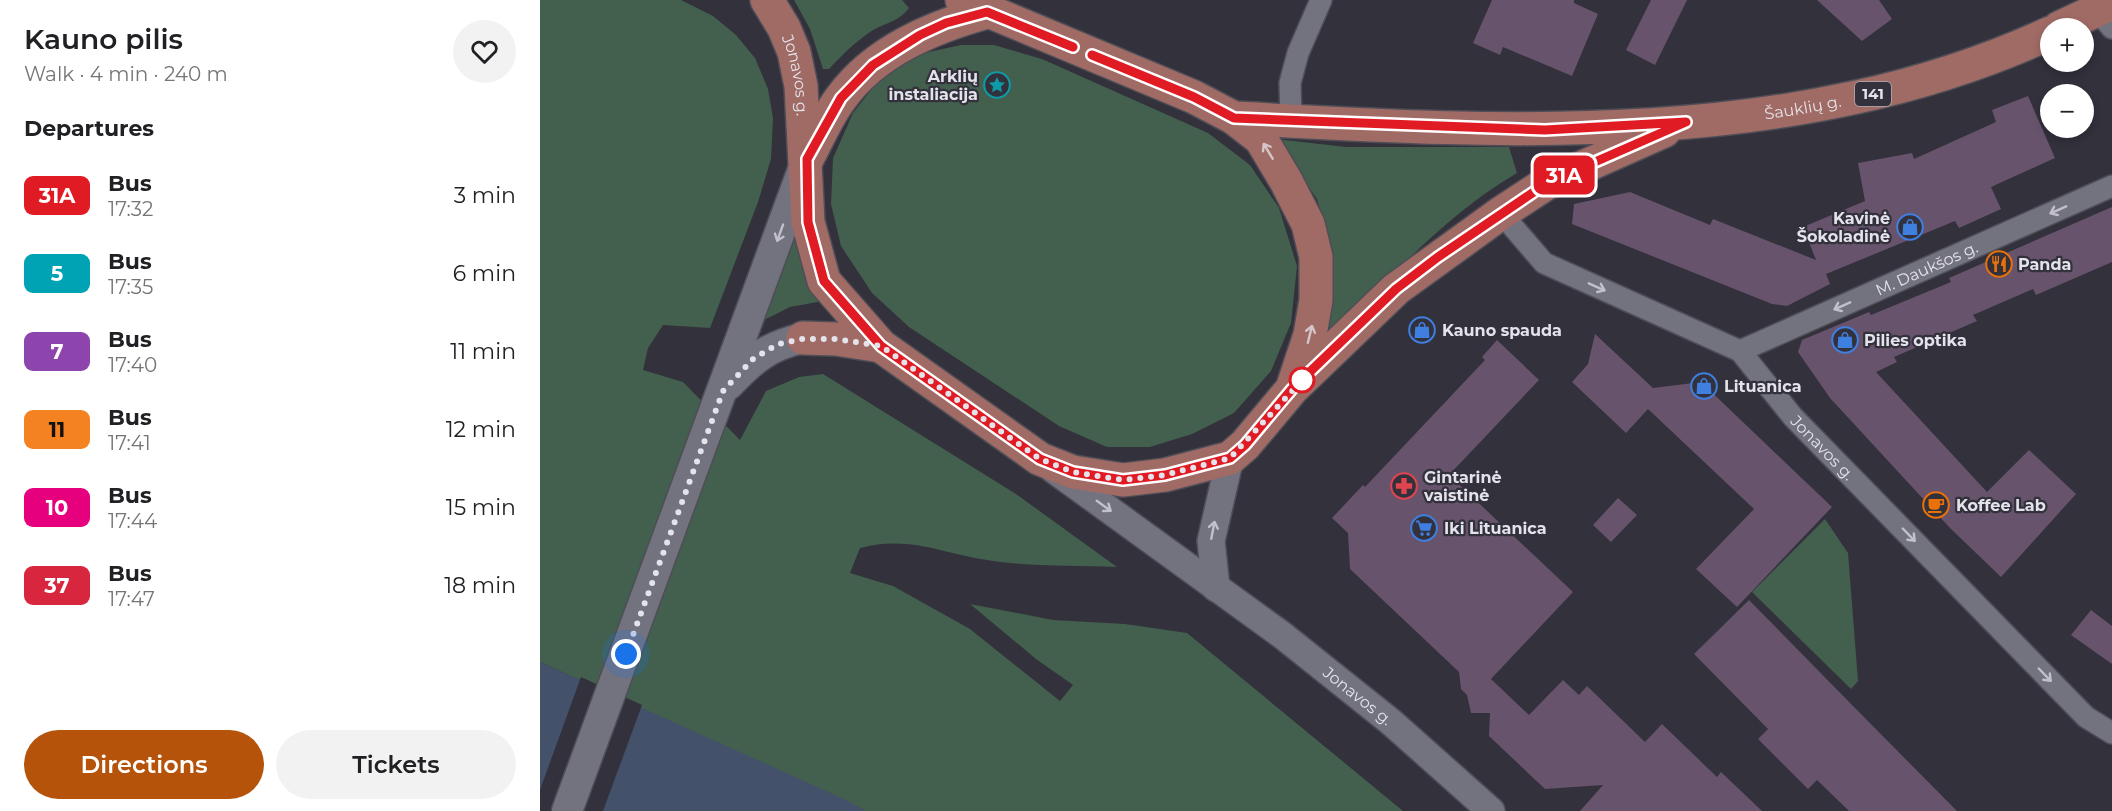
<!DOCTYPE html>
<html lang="en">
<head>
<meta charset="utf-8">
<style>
  body { margin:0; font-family:Montserrat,sans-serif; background:#f2f2f2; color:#202124; height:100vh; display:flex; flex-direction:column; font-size:22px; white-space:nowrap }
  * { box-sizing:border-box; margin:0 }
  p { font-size:20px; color:#757577 }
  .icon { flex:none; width:33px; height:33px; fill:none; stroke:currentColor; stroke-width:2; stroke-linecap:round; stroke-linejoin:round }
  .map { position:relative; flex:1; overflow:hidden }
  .panel { display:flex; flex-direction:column; background:#fff; width:540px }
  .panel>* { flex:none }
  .badge { padding:0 12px; border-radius:9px; font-size:21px; line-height:39px }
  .buttons { position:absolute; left:1500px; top:18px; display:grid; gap:12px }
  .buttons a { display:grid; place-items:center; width:54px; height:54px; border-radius:50%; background:#fff; box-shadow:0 3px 9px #0003; font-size:30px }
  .you { position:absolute; width:30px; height:30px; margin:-15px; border:4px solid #fff; border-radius:50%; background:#1a73e8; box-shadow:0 0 0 9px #1a73e833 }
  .map>.badge { position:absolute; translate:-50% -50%; box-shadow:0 0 0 3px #fff }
  h2 { padding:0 24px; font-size:22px; line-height:54px }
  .round { display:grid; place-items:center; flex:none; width:63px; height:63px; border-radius:32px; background:#f2f2f2 }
  .overview { display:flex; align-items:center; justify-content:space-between; height:102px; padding:0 24px }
  h1 { font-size:28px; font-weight:600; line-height:45px }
  .action { display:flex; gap:12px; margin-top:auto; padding:12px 24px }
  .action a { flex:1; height:69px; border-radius:36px; background:#b45309; color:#fff; font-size:24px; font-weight:600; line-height:69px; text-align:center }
  .action a+a { background:#f2f2f2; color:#202124 }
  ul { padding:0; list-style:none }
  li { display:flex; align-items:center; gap:18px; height:78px; padding:0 24px }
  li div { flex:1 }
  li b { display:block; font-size:22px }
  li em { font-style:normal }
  li .badge { min-width:66px; font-weight:700; text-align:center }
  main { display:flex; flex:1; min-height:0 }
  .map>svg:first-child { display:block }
  .green { fill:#435f4d }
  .water { fill:#44516b }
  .pier { fill:#32313c }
  .building { fill:#67536c }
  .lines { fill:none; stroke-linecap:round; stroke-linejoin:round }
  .minor-casing { stroke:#4f4e57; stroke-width:24 }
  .tertiary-casing { stroke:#4f4e57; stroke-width:30 }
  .secondary-casing { stroke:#4f4e57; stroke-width:33 }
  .primary-casing { stroke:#4f4e57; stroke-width:36 }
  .minor { stroke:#73727f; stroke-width:21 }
  .tertiary { stroke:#73727f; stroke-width:27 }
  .secondary { stroke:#73727f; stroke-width:30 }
  .primary { stroke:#a16b65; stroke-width:33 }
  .oneway { stroke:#d3c5ca }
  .oneway2 { stroke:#c2c1cb }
  .line-casing { stroke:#fff; stroke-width:14 }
  .line { stroke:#e01b24; stroke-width:9 }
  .walk { stroke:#e4e3eb; stroke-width:6; stroke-dasharray:0 10.8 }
  .stop-dot { fill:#fff; stroke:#e01b24; stroke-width:3 }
  .labels { text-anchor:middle; stroke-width:4.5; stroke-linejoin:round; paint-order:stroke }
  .shield { fill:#32313c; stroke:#afaeb6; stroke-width:1.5 }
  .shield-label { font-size:15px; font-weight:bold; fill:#e4e3eb }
  .poi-label { font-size:16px; font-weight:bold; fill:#e4e3eb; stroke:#32313c; text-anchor:start }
  .street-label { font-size:16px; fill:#e4e3eb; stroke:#32313c }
</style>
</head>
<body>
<main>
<section class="panel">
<div class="overview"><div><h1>Kauno pilis</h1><p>Walk · 4 min · 240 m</p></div><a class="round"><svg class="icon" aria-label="heart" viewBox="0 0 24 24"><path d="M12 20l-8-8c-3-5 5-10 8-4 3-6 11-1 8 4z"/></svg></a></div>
<h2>Departures</h2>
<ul>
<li><span class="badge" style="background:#e01b24;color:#fff">31A</span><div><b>Bus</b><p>17:32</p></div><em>3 min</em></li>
<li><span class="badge" style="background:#00a3b4;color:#fff">5</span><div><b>Bus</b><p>17:35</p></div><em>6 min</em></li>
<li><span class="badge" style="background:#8e44ad;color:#fff">7</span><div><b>Bus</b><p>17:40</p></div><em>11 min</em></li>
<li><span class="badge" style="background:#f58220;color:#111">11</span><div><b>Bus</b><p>17:41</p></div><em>12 min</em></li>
<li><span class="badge" style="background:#e6007e;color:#fff">10</span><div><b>Bus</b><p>17:44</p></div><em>15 min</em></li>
<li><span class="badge" style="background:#d7263d;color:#fff">37</span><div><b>Bus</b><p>17:47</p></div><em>18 min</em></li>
</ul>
<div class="action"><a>Directions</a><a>Tickets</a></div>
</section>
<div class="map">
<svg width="1572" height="811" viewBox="0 0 1572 811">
  <rect width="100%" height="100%" fill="#32313c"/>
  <g class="green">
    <path d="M0 0H141L173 16 196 35 215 58 228 89 233 118 231 159 218 202 170 328 123 325 108 348 103 370 143 382 200 440 226 391 259 377 283 374 476 494 577 567C535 565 489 567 447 560 401 553 368 535 320 548L310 573 353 586 430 629 520 701 533 685 496 659 430 604 513 620 585 624 647 633 863 811H326L0 662Z"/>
    <path d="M254 0H362L369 8C361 20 346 23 333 30 316 41 303 54 289 69H283L270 29Z"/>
    <polygon points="421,45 454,45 502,59 668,133 710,165 739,208 757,266 751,323 731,371 694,413 652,434 610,447 567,447 519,426 369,327 332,293 301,246 291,204 293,158 313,113 343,75 384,53"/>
    <path d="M736 139 806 147H969L977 173C902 217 846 282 786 344L794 287 791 248 777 199Z"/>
    <polygon points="254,235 264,264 283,301 250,307 214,325"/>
    <polygon points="1285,519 1308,553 1318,681 1311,689 1212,592"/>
  </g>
  <polygon class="water" points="0,662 306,800 326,811 0,811"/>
  <polygon class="pier" points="41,677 102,705 63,811 0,811 0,790"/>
  <g class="building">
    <polygon points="952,0 1034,0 1034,3 1058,14 1032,76 963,47 960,55 933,43"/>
    <polygon points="1111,0 1147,0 1115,65 1086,50"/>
    <polygon points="1277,0 1339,0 1352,19 1322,41"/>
    <polygon points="1488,96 1515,158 1451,187 1461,209 1419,228 1415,221 1286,274 1290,284 1247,306 1232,304 1032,224 1034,204 1090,192 1170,225 1173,219 1276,260 1263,227 1325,201 1318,163 1372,153 1374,159 1456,122 1452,110"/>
    <polygon points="1572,207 1572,262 1496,295 1493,289 1433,315 1437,321 1354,357 1357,362 1336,372 1447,492 1489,450 1536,494 1461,577 1410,528 1290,398 1258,352 1262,340 1329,312 1331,315 1411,282 1409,278"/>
    <polygon points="1055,334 1113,388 1161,382 1292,507 1197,607 1156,569 1214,509 1108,409 1086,433 1032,382 1048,364"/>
    <polygon points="957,340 999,380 909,475 1033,592 951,679 989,715 1023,680 1039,695 1047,686 1105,742 1122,724 1177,777 1181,772 1222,811 1040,811 1063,785 1005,789 949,736 950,713 931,713 927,695 921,689 919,672 810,569 808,533 792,518 823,485 825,487 945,360 942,357"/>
    <polygon points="1078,498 1097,515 1071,542 1053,525"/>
    <polygon points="1209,600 1316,709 1417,811 1309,811 1277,780 1268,789 1218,739 1228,729 1154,654"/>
    <polygon points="1551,610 1572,626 1572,664 1531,635"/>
  </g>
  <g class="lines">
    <g class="minor-casing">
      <g id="minor">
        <polyline points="1558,11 1572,28"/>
        <polyline points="751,121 750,83 758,53 781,0"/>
        <path id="s1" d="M961 213 1004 263 1200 351 1253 417 1546 717 1572 733"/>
        <path id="s2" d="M1200 351 1572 186"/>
      </g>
    </g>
    <g class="tertiary-casing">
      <g id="tertiary">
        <path id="s3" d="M513 469 742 635 851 722 951 811"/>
        <polyline points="676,588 671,541 690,458"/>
      </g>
    </g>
    <g class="secondary-casing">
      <g id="secondary">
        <path d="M189 384C213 359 228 346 263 338"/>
        <polyline points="27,811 265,164"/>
      </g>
    </g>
    <g class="primary-casing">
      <g id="primary">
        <path id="s4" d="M227 0 244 28 254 52 261 86 268 222 284 281 341 346 500 459 533 472 583 480 625 475 690 458 705 445 752 389 770 335 776 300V257L768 224 746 181 721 139 694 118 654 97 422 0"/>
        <polyline points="1519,28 1572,3"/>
        <path id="s5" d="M694 118C966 133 1256 150 1510 33"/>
        <path d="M267 159C278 139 287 116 301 98 335 51 393 27 447 12"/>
        <polyline points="263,338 296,339 341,346"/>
        <polyline points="755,386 856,289 961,213 1007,183 1124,131"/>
      </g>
    </g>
    <use href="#minor" class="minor"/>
    <use href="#tertiary" class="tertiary"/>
    <use href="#secondary" class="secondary"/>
    <use href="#primary" class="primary"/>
  </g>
  <defs><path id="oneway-shaft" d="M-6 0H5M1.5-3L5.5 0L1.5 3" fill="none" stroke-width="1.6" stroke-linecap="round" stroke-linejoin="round" transform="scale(1.5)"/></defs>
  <g class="oneway">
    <use href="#oneway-shaft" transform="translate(728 151) rotate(-121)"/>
    <use href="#oneway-shaft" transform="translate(770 334) rotate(-76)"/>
  </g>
  <g class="oneway2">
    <use href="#oneway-shaft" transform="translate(1518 210) rotate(156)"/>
    <use href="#oneway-shaft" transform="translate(240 233) rotate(110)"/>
    <use href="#oneway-shaft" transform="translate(1057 287) rotate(24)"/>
    <use href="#oneway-shaft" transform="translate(1302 306) rotate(156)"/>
    <use href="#oneway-shaft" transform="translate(564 506) rotate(36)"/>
    <use href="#oneway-shaft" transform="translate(673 530) rotate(-79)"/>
    <use href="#oneway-shaft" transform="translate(1369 535) rotate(46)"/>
    <use href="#oneway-shaft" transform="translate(1505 675) rotate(46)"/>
  </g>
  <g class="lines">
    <g class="line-casing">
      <polyline id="line" points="533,47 447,12 406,23 380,35 333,65 301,98 267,159 268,222 284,281 341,346 500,459 533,472 583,480 625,475 690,458 705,445 752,389 856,289 898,257 1007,183 1146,122 1005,130 694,118 654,97 552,55"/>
    </g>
    <use href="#line" class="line"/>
    <polyline class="walk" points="86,654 183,391 213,359 238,344 262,339 296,339 341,346 500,459 533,472 583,480 625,475 690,458 767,375 762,380"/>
  </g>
  <defs>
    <g id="sight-ring" transform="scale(1.35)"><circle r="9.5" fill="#32313c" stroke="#0f9aa8" stroke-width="1.5"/><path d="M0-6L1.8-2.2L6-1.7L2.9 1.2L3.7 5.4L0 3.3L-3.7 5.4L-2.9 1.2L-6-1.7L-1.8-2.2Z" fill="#0f9aa8"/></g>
    <g id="shop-ring" transform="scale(1.35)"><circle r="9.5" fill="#32313c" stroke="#3f7fe0" stroke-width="1.5"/><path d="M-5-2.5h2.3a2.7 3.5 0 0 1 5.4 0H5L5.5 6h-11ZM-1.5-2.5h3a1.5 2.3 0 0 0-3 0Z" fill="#3f7fe0"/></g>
    <g id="restaurant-ring" transform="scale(1.35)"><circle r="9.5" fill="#32313c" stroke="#e8710a" stroke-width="1.5"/><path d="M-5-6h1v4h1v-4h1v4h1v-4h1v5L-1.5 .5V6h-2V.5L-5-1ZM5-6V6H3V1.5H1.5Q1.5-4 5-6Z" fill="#e8710a"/></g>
    <g id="pharmacy-ring" transform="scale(1.35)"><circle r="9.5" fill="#32313c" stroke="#e0444e" stroke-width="1.5"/><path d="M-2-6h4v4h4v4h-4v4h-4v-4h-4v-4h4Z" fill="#e0444e"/></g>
    <g id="cafe-ring" transform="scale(1.35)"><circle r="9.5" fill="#32313c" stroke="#e8710a" stroke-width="1.5"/><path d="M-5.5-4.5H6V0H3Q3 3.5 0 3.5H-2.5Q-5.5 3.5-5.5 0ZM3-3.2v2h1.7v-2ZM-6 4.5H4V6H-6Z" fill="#e8710a"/></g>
    <g id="supermarket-ring" transform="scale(1.35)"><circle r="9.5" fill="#32313c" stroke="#3f7fe0" stroke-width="1.5"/><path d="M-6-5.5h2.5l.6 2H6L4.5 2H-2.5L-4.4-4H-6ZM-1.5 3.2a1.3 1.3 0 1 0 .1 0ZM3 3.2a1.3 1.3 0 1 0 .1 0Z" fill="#3f7fe0"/></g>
  </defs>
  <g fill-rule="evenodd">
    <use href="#sight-ring" x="457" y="85"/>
    <use href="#shop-ring" x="1370" y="227"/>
    <use href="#restaurant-ring" x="1459" y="264"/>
    <use href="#shop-ring" x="882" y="330"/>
    <use href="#shop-ring" x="1305" y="340"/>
    <use href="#shop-ring" x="1164" y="386"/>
    <use href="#pharmacy-ring" x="864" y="486"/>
    <use href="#cafe-ring" x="1396" y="505"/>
    <use href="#supermarket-ring" x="884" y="528"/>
  </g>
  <circle class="stop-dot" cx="762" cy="380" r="12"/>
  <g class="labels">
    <rect class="shield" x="1315" y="82" width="36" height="24" rx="4.5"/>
    <g class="shield-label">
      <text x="1333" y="99">141</text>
    </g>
    <g class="poi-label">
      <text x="438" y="82" text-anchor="end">Arklių<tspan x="438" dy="18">instaliacija</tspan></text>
      <text x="1350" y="224" text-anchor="end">Kavinė<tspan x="1350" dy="18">Šokoladinė</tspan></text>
      <text x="1478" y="270">Panda</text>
      <text x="902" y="336">Kauno spauda</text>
      <text x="1324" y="346">Pilies optika</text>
      <text x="1184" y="392">Lituanica</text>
      <text x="884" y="483">Gintarinė<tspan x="884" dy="18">vaistinė</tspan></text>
      <text x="1416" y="511">Koffee Lab</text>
      <text x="904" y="534">Iki Lituanica</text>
    </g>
    <g class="street-label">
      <text dy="6" stroke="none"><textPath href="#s4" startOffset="82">Jonavos g.</textPath></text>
      <text dy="6" stroke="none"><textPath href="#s5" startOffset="570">Šauklių g.</textPath></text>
      <text dy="6" stroke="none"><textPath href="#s2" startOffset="204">M. Daukšos g.</textPath></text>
      <text dy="6" stroke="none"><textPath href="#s1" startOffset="408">Jonavos g.</textPath></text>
      <text dy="6" stroke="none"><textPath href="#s3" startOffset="380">Jonavos g.</textPath></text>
    </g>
  </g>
</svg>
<div class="buttons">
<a>+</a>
<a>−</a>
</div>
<div class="you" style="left:86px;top:654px"></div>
<b class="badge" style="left:1024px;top:175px;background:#e01b24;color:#fff">31A</b>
</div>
</main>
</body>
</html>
